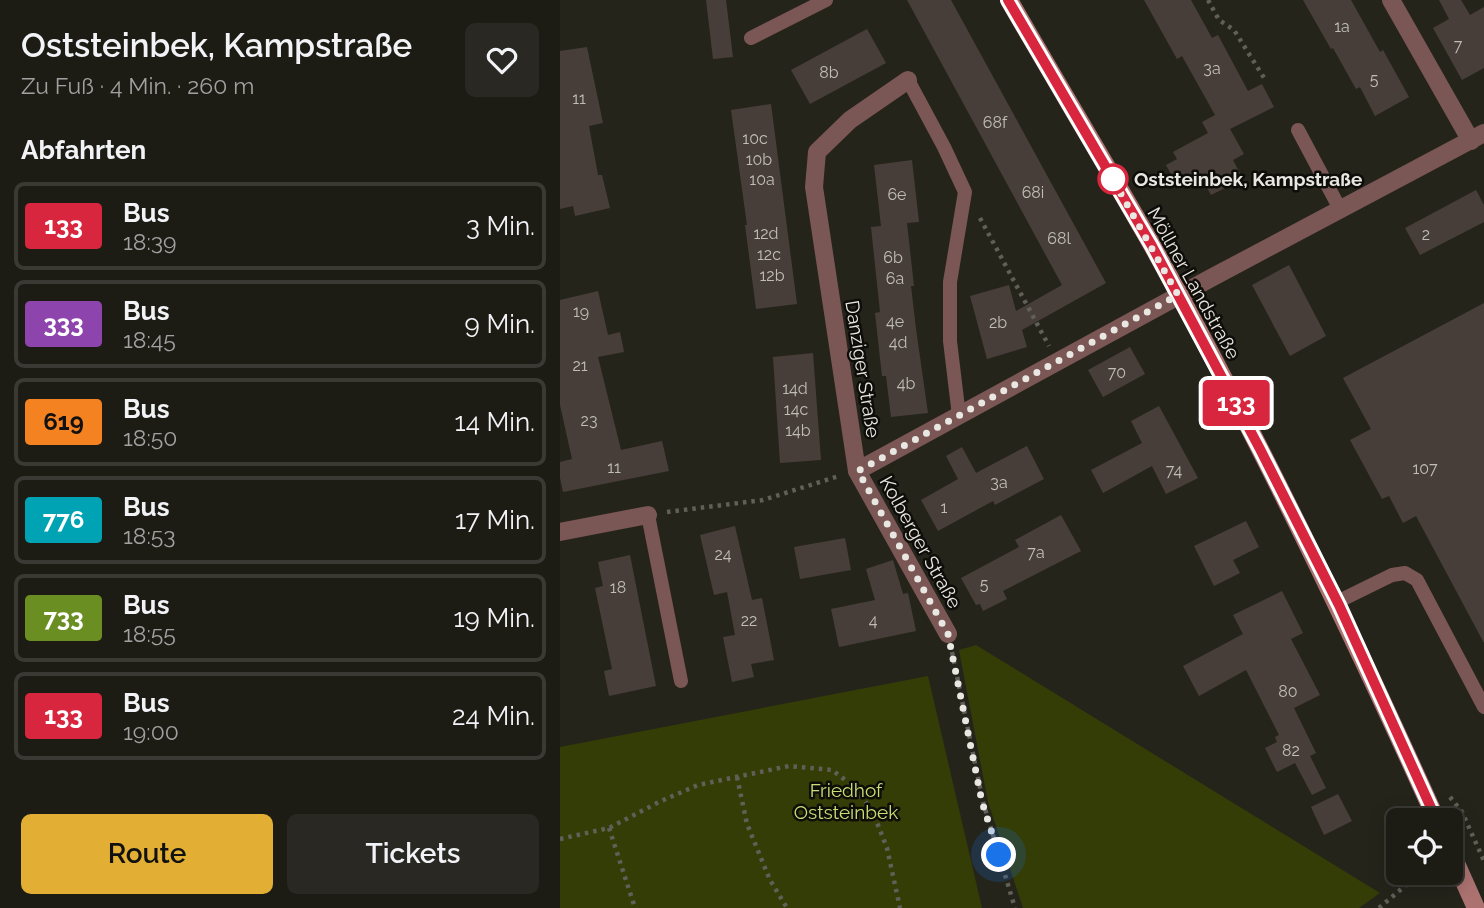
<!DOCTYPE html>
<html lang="de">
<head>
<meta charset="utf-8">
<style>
  body { margin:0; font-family:Raleway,sans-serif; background:#292822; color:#f1f3f6; height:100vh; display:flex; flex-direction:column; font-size:26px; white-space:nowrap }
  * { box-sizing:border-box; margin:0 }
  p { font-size:23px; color:#a0a1a0 }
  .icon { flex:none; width:38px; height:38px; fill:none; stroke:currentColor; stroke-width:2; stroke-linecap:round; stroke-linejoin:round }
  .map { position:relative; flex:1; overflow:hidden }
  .drawer { display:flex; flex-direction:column; background:#1c1b14; width:560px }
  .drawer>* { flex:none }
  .badge { padding:0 14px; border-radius:5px; font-size:24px; line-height:46px }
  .buttons { position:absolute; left:826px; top:808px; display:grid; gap:14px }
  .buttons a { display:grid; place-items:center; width:77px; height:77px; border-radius:10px; background:#1c1b14; box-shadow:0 4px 18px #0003,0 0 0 2px #3a3934; font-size:35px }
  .you { position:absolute; width:35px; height:35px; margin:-18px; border:5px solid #fff; border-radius:50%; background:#1a73e8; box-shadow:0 0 0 10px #1a73e833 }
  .map>.badge { position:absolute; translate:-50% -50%; box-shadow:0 0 0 4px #fff }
  h2 { padding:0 21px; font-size:26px; line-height:63px }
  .round { display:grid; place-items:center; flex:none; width:74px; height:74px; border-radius:10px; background:#292822 }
  .overview { display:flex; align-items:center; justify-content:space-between; height:119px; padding:0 21px }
  h1 { font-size:33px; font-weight:600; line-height:52px }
  .action { display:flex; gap:14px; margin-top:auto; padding:14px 21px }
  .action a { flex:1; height:80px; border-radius:10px; background:#e2af34; color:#111; font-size:28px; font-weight:600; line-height:80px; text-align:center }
  .action a+a { background:#292822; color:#f1f3f6 }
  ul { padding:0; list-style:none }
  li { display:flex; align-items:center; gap:21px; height:88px; margin:0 14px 10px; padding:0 7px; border:4px solid #3a3934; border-radius:10px }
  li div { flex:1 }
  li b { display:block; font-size:26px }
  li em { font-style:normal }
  li .badge { min-width:77px; font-weight:700; text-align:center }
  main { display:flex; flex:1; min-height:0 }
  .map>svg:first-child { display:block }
  .green { fill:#353d06 }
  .building { fill:#483e39 }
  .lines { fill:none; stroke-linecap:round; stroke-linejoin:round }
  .path { stroke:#616058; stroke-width:4.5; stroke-dasharray:3.5 5; stroke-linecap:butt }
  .lane { stroke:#7a5655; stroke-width:14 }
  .street { stroke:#7a5655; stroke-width:18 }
  .secondary { stroke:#ab7270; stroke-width:18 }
  .line-casing { stroke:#fff; stroke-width:16 }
  .line { stroke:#d7263d; stroke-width:10 }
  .walk { stroke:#e8e7e1; stroke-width:7; stroke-dasharray:0 12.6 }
  .stop-dot { fill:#fff; stroke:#d7263d; stroke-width:3.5 }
  .labels { text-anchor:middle; stroke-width:5; stroke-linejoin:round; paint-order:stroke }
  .number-label { font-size:16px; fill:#c0bdb7 }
  .stop-label { font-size:19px; font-weight:bold; fill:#e8e7e1; stroke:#0e0d09; text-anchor:start }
  .street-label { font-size:19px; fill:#e8e7e1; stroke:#0e0d09 }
  .park-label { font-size:19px; fill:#cadf73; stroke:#0e0d09 }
</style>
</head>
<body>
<main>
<section class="drawer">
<div class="overview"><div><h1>Oststeinbek, Kampstraße</h1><p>Zu Fuß · 4 Min. · 260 m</p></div><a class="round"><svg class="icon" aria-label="heart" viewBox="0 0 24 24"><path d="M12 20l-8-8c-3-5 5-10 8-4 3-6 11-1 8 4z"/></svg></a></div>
<h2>Abfahrten</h2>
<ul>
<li><span class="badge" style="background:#d7263d;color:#fff">133</span><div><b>Bus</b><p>18:39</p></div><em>3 Min.</em></li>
<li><span class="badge" style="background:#8e44ad;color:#fff">333</span><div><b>Bus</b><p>18:45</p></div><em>9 Min.</em></li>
<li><span class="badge" style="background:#f58220;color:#111">619</span><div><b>Bus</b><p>18:50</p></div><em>14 Min.</em></li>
<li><span class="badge" style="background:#00a3b4;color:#fff">776</span><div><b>Bus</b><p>18:53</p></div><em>17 Min.</em></li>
<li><span class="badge" style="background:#6b8e23;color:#fff">733</span><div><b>Bus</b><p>18:55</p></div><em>19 Min.</em></li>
<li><span class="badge" style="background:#d7263d;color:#fff">133</span><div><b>Bus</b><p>19:00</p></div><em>24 Min.</em></li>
</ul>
<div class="action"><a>Route</a><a>Tickets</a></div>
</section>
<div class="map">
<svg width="924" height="908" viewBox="0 0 924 908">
  <rect width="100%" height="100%" fill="#25241b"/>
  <g class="green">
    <polygon points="416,645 820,893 799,908 463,908 428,802 399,650"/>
    <polygon points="368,676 422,908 0,908 0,747"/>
  </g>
  <g class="building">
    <polygon points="146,0 166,0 173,57 153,59"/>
    <polygon points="347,0 391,0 546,283 462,330 467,347 427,359 410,296 449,285 456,311 502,285"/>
    <polygon points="584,0 631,0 652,38 658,35 688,91 702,84 714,107 670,129 684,154 673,160 683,179 651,195 641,177 619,189 606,165 617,159 613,152 648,133 642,122 655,115 622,56 617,59"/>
    <polygon points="743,0 791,0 820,52 823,50 849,97 815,116 800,87 796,89 773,48 771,49"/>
    <polygon points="879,0 901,0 910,15 924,7 924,68 902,80 873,28 889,19"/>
    <polygon points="307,29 326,63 250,104 231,70"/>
    <polygon points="27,47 43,123 29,126 38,175 42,175 50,208 15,216 13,206 0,209 0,51"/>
    <polygon points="211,104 237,304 196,309 185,225 187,225 171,110"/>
    <polygon points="352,160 359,222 347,223 354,286 351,286 356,329 368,413 331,417 326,376 322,376 315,313 320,312 311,227 321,226 314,165"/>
    <polygon points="916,190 924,205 924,222 860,255 845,228"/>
    <polygon points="729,265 766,336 730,356 692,285"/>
    <polygon points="38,291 48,335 60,332 64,352 38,357 61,450 102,441 109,471 3,492 0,478 0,462 12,459 0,405 0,300"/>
    <polygon points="924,303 924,643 856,516 843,523 829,496 822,499 790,440 811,429 783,378"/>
    <polygon points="570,347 585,374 543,397 528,370"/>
    <polygon points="253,353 261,460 220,463 213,357"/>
    <polygon points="599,406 638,478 606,494 592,466 543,493 531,470 582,443 571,421"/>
    <polygon points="467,446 484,479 435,505 433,501 378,531 361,500 398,479 386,456 402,447 416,473"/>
    <polygon points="501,515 521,551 443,591 447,599 423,611 420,604 416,605 401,578 459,547 455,540"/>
    <polygon points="686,521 699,547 673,560 680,573 654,586 634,546"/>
    <polygon points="175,526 192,600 202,598 214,660 191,664 194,677 172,682 163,637 175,635 167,592 154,595 140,535"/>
    <polygon points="285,538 291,570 240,579 234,547"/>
    <polygon points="70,555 96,686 49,696 44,671 52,669 35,588 43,586 38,562"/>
    <polygon points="333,560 343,594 348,593 356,631 279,647 271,609 315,600 306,569"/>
    <polygon points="722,591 743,633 731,639 760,695 734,708 756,753 750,756 766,788 752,795 735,763 717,772 705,748 717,742 715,737 719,735 686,670 639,696 623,666 683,634 673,615"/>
    <polygon points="778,794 792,821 764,835 751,807"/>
  </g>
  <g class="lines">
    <g class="path">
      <polyline points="648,0 659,20 674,30 706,81"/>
      <polyline points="420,218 489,346"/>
      <polyline points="107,512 203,500 279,476"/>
      <polyline points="392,652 423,802 455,908"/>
      <polyline points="177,777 187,824 210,880 227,908"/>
      <polyline points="890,797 902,812 924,861"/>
      <polyline points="49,828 75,908"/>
      <polyline points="0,839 49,828 99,802 138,785 229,766 272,770 292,785 312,810 327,848 340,908"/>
      <polyline points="819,908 860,873"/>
    </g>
    <g class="lane">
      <polyline points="191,38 266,0"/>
      <polyline points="348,80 384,147 405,192 390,282 390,341 399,416"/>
      <polyline points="738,130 780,209"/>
      <polyline points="88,515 121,681"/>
      <polyline points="777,602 832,575 845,573 857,580 924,707"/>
    </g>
    <g class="street">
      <polyline points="831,0 911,141"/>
      <polyline points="348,80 290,120 257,152 254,187 297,471 388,634"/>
      <polyline points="297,471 651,278 924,133"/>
      <polyline points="0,532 88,515"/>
    </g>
    <g class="secondary">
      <path d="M449 0C496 82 546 164 593 247 697 434 789 626 877 821"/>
      <polyline points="891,852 916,908"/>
    </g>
  </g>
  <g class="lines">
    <g class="line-casing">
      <polyline id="line" points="448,0 592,246 700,449 779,605 877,821"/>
    </g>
    <use href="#line" class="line"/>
    <polyline class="walk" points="439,855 422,802 388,634 298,471 618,295 551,176 553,179"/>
  </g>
  <circle class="stop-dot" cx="553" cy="179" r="14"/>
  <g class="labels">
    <g class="number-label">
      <text x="782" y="32">1a</text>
      <text x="898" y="51">7</text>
      <text x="652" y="74">3a</text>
      <text x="269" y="78">8b</text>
      <text x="814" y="85">5</text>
      <text x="19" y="104">11</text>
      <text x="435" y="128">68f</text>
      <text x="195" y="144">10c</text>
      <text x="199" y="165">10b</text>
      <text x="202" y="185">10a</text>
      <text x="473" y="198">68i</text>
      <text x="337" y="200">6e</text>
      <text x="206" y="239">12d</text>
      <text x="866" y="240">2</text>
      <text x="499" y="244">68l</text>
      <text x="209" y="260">12c</text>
      <text x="333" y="263">6b</text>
      <text x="212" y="281">12b</text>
      <text x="335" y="284">6a</text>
      <text x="21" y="317">19</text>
      <text x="335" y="327">4e</text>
      <text x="438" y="328">2b</text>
      <text x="338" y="348">4d</text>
      <text x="20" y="371">21</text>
      <text x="557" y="378">70</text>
      <text x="346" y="389">4b</text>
      <text x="235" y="394">14d</text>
      <text x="236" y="415">14c</text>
      <text x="29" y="426">23</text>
      <text x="238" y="436">14b</text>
      <text x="54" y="473">11</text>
      <text x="865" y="474">107</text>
      <text x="614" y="476">74</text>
      <text x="439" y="488">3a</text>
      <text x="384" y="513">1</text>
      <text x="476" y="558">7a</text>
      <text x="163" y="560">24</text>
      <text x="424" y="590">5</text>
      <text x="58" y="593">18</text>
      <text x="189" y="626">22</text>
      <text x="313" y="626">4</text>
      <text x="728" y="697">80</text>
      <text x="731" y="756">82</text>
    </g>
    <g class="stop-label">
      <text x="574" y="186">Oststeinbek, Kampstraße</text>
    </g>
    <g class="street-label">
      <text transform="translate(634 283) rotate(61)" y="7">Möllner Landstraße</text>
      <text transform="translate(303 369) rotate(81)" y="7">Danziger Straße</text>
      <text transform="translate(361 542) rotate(61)" y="7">Kolberger Straße</text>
    </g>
    <g class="park-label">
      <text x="286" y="797">Friedhof<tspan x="286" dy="22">Oststeinbek</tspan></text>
    </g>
  </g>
</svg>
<div class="buttons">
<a><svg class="icon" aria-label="locate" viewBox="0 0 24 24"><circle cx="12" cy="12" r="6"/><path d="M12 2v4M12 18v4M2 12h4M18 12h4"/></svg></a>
</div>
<div class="you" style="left:439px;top:855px"></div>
<b class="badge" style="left:676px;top:403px;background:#d7263d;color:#fff">133</b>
</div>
</main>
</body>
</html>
